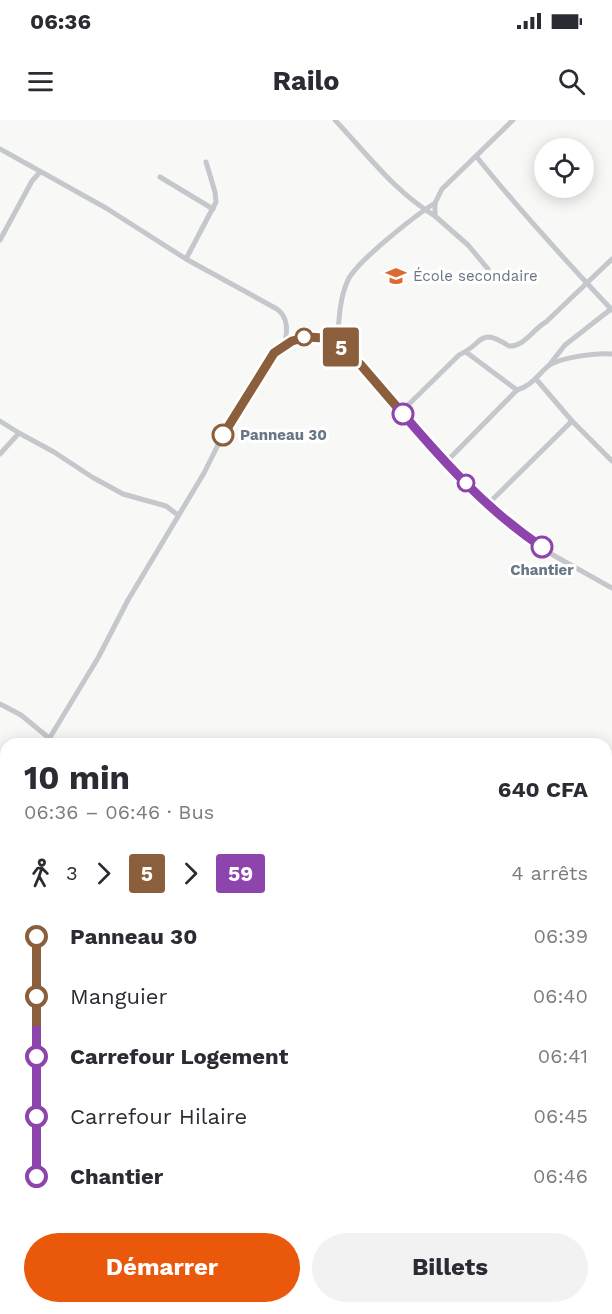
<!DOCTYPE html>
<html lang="fr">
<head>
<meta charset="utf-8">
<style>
  body { margin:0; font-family:"Work Sans",sans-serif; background:#f2f2f3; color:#2b2b33; height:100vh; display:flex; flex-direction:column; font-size:22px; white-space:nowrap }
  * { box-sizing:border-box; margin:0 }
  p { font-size:20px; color:#7c7c81 }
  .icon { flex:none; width:33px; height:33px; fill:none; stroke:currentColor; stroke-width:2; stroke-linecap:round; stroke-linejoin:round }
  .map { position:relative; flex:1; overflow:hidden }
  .sheet { position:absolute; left:0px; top:618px; width:612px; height:576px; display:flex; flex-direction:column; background:#fff; border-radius:18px 18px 0 0; box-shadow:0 3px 15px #0003 }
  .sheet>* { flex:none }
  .badge { padding:0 12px; border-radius:4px; font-size:21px; line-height:39px }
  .controls { position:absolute; left:534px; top:18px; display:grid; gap:12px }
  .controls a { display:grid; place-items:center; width:60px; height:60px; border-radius:50%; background:#fff; box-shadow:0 3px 15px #0003; font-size:30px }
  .map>.badge { position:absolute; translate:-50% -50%; box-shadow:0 0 0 3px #fff }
  .legs { display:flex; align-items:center; gap:9px; height:66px; padding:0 24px; font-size:20px }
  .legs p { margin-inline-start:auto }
  .headline { display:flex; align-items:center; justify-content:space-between; height:102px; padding:0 24px }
  h1 { font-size:33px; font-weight:700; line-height:45px }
  .button { display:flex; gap:12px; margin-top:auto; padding:12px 24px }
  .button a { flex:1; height:69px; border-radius:36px; background:#ea580c; color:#fff; font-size:24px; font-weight:700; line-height:69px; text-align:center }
  .button a+a { background:#f2f2f3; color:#2b2b33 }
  ul { padding:0 24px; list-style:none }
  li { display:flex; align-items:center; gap:21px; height:60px; font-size:22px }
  li i { display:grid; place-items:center; width:9px; height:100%; margin:0 8px; background:currentColor }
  li i::after { content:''; width:15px; height:15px; margin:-8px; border:4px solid; border-radius:50%; background:#fff }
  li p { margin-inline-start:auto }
  li:first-child i { background:linear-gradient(#0000 50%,currentColor 0) }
  li:last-child i { background:linear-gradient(currentColor 50%,#0000 0) }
  .status { display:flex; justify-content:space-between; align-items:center; height:42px; padding:0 30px; background:#fff; direction:ltr }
  .status svg { height:16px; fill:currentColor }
  header { display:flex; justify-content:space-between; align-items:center; height:78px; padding:0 24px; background:#fff; font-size:27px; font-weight:700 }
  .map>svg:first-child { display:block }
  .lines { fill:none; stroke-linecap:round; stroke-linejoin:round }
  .minor { stroke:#c4c7cb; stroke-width:5 }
  .line-1-casing { stroke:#fff; stroke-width:14 }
  .line-2-casing { stroke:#fff; stroke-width:14 }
  .line-1 { stroke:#8b5e3c; stroke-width:9 }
  .line-2 { stroke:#8e44ad; stroke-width:9 }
  .stop-1-dot { fill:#fff; stroke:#8b5e3c; stroke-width:3 }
  .stop-2-dot { fill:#fff; stroke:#8e44ad; stroke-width:3 }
  .labels { text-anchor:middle; stroke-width:6; stroke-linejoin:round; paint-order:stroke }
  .poi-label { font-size:15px; fill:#697685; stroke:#fff; text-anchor:start }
  .stop-label { font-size:15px; font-weight:bold; fill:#697685; stroke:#fff; text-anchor:start }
</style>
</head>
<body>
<div class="status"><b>06:36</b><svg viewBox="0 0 49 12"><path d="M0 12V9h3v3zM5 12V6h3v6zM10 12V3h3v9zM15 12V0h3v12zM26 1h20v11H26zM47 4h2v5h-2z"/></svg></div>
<header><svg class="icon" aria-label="menu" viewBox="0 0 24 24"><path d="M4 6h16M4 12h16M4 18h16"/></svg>Railo<svg class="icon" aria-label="search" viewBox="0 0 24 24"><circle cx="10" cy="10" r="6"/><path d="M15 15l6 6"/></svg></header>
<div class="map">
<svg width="612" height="1194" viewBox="0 0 612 1194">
  <rect width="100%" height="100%" fill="#f8f8f6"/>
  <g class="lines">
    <g class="minor">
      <path d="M335 0C367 34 394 71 435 96"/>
      <path d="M0 29 106 88 186 139 277 189C289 198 287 211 285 224"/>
      <path d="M476 36C519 90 565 140 612 190"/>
      <polyline points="160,57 213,89"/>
      <polyline points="0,120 32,61 40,52"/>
      <polyline points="186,139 216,82 215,72 206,42"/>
      <polyline points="488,149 468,125 435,96 435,83 442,69 513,0"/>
      <path d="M337 224C339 203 339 179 348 160 357 141 416 95 435 83"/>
      <path d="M466 232 517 270C531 266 537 256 547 247 559 237 596 233 612 234"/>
      <polyline points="550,244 565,225 611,189"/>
      <polyline points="536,259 572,301 612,341"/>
      <path d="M401 292 459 235C484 224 478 206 509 226 524 227 533 209 546 202L612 139"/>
      <polyline points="0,301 19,313"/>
      <polyline points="0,334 19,313 54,332 92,357 123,374 166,386 178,395"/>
      <polyline points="446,342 517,270"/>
      <polyline points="487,385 572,301"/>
      <polyline points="0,584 21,595 49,618"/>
      <polyline points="46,624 98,538 128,480 204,353 223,315 268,242 283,226 300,218 324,218 340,226 360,244 419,313 487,385 517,411 553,435 612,468"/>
      <polyline points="0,703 6,693"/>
      <polyline points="0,960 6,961"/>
      <polyline points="606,1013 612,1016"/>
      <polyline points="0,1062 6,1052"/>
      <polyline points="606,1089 612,1084"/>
      <polyline points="0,1097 6,1104"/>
      <polyline points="50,1188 50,1194"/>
      <polyline points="169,1188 171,1194"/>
      <path d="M303 1194C324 1188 342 1192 363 1188"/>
    </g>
  </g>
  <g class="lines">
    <g class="line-1-casing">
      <polyline id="line-1" points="223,315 274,233 292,221 307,217 324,218 340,226 360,244 403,294"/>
    </g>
    <g class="line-2-casing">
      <path id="line-2" d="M403 294C445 343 488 391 542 427"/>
    </g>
    <use href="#line-1" class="line-1"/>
    <use href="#line-2" class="line-2"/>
  </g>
  <defs>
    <g id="school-bare" transform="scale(1.62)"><path d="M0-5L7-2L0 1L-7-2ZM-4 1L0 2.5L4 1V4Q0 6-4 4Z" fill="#db6b33" stroke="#fff" stroke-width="2.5" paint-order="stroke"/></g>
  </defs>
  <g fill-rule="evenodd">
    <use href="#school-bare" x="396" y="156"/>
  </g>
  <g class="stop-1-dot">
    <circle cx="304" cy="217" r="8"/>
    <circle cx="223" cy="315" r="10"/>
  </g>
  <g class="stop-2-dot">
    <circle cx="403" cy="294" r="10"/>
    <circle cx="466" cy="363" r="8"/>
    <circle cx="542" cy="427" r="10"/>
  </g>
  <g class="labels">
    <g class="poi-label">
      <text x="413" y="161">École secondaire</text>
    </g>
    <g class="stop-label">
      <text x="240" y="320">Panneau 30</text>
      <text x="542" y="455" text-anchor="middle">Chantier</text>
    </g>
  </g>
</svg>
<div class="controls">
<a><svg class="icon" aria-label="locate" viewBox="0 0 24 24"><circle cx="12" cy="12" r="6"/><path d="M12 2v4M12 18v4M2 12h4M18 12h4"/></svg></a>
</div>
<b class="badge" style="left:341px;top:227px;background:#8b5e3c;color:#fff">5</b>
<section class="sheet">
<div class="headline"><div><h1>10 min</h1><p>06:36 – 06:46 · Bus</p></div><b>640 CFA</b></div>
<div class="legs"><svg class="icon" aria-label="walk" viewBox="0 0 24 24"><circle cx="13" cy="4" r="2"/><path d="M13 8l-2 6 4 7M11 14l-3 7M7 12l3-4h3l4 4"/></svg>3<svg class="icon" aria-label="forward" viewBox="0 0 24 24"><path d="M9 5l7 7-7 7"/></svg><b class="badge" style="background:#8b5e3c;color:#fff">5</b><svg class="icon" aria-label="forward" viewBox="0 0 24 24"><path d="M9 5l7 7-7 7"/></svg><b class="badge" style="background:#8e44ad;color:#fff">59</b><p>4 arrêts</p></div>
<ul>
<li><i style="color:#8b5e3c"></i><b>Panneau 30</b><p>06:39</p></li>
<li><i style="color:#8b5e3c"></i><span>Manguier</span><p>06:40</p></li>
<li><i style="color:#8e44ad"></i><b>Carrefour Logement</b><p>06:41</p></li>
<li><i style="color:#8e44ad"></i><span>Carrefour Hilaire</span><p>06:45</p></li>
<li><i style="color:#8e44ad"></i><b>Chantier</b><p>06:46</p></li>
</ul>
<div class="button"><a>Démarrer</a><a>Billets</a></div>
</section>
</div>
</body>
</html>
